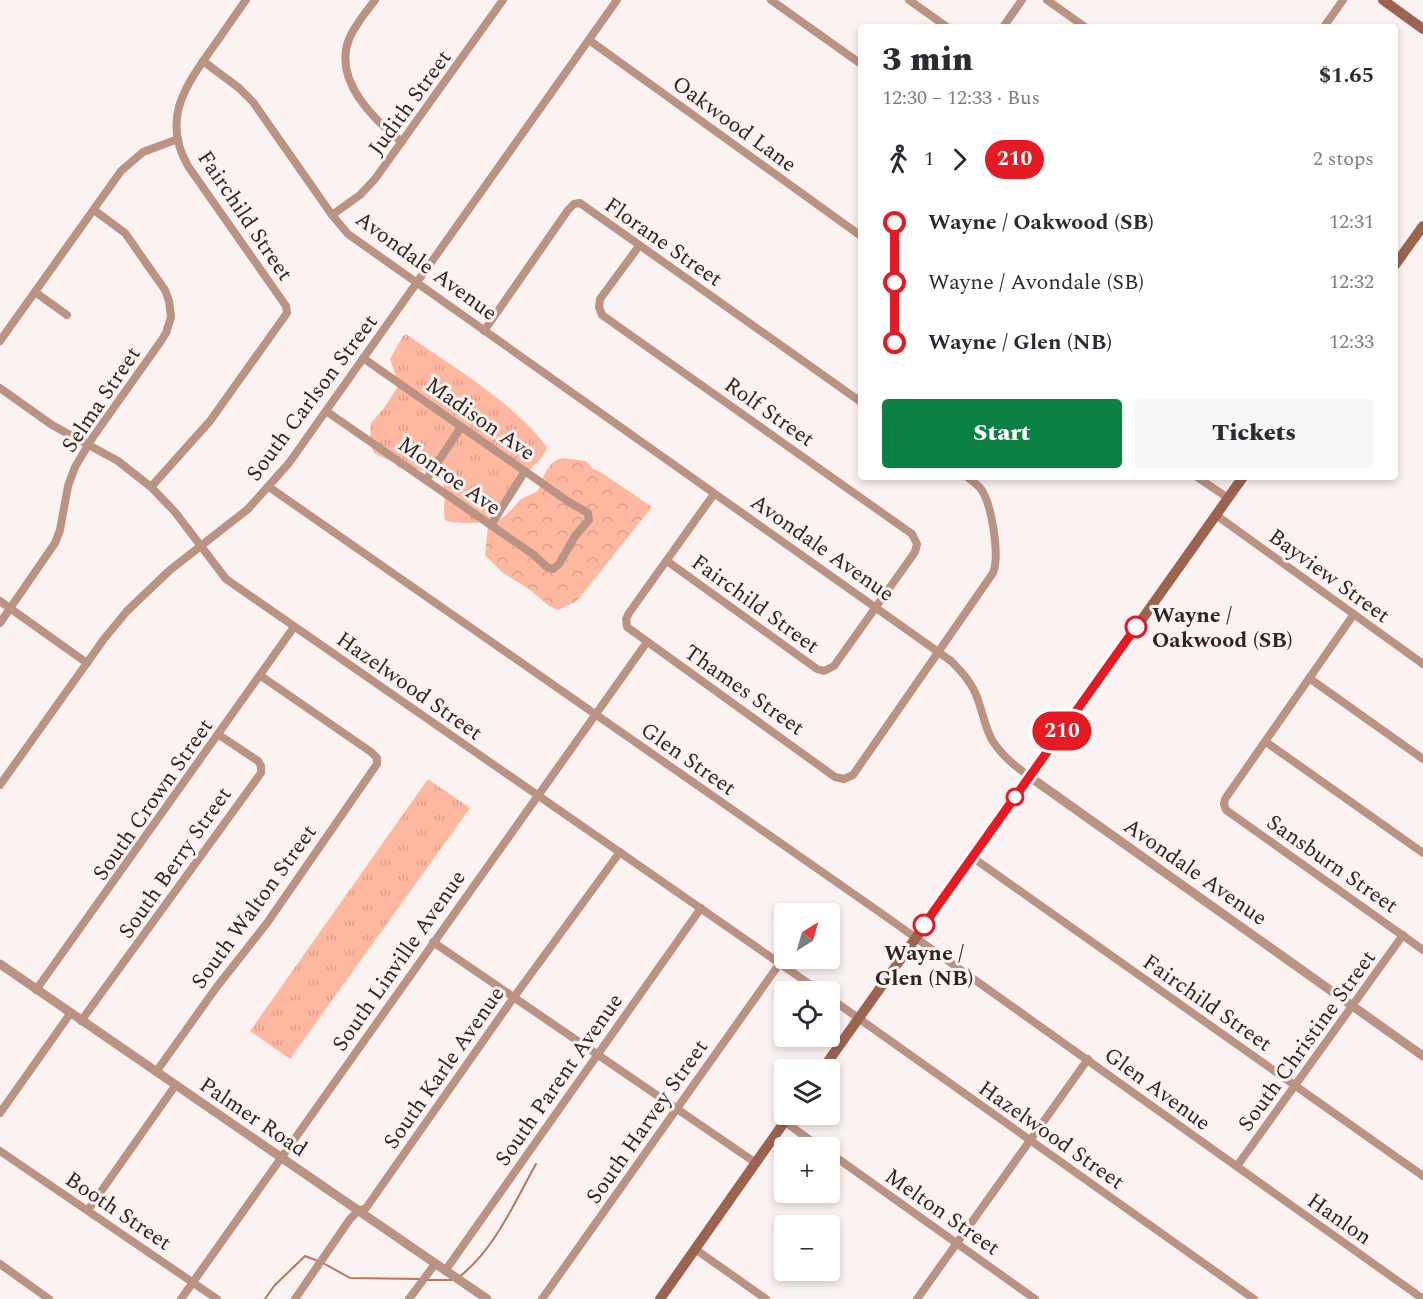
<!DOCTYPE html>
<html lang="en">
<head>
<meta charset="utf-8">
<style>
  body { margin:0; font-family:Spectral,serif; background:#f7f7f7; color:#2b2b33; height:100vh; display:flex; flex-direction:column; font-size:22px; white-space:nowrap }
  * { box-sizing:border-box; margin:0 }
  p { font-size:20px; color:#7c7c81 }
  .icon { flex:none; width:33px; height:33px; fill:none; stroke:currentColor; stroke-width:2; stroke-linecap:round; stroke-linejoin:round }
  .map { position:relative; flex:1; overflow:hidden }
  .sheet { position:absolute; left:858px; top:24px; width:540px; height:456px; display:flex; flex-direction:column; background:#fff; border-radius:6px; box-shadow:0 3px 9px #0003 }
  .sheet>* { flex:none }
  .badge { padding:0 12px; border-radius:20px; font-size:21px; line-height:39px }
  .needle { width:39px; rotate:37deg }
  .buttons { position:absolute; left:774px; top:903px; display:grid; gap:12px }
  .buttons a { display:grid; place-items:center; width:66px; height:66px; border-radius:6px; background:#fff; box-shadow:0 3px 9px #0003; font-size:30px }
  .map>.badge { position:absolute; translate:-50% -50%; box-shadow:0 0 0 3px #fff }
  .legs { display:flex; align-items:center; gap:9px; height:66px; padding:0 24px; font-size:20px }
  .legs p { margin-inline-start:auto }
  .head { display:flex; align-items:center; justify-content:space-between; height:102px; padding:0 24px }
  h1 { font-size:33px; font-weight:800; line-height:45px }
  .action { display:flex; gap:12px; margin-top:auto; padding:12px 24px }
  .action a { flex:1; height:69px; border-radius:6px; background:#0b8043; color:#fff; font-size:24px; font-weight:800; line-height:69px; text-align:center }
  .action a+a { background:#f7f7f7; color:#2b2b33 }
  ul { padding:0 24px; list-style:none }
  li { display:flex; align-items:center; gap:21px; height:60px; font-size:22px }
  li i { display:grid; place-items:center; width:9px; height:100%; margin:0 8px; background:currentColor }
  li i::after { content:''; width:15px; height:15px; margin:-8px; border:4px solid; border-radius:50%; background:#fff }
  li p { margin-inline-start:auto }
  li:first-child i { background:linear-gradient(#0000 50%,currentColor 0) }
  li:last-child i { background:linear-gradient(currentColor 50%,#0000 0) }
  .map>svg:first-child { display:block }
  .grass { fill:url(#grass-tufts) }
  .forest { fill:url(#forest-crowns) }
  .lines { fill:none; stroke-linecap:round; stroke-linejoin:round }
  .stream { stroke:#b9755e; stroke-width:2 }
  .minor { stroke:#bb9384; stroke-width:8 }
  .tertiary { stroke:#bb9384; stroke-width:9 }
  .secondary { stroke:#9c634f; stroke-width:10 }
  .line-1-casing { stroke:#fff; stroke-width:14 }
  .line-1 { stroke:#e51a23; stroke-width:9 }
  .stop-1-dot { fill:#fff; stroke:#e51a23; stroke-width:3 }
  .labels { text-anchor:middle; stroke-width:6; stroke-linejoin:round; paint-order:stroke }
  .street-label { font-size:22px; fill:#312420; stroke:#faf3f1 }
  .stop-label { font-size:22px; font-weight:bold; fill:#312420; stroke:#faf3f1; text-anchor:start }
</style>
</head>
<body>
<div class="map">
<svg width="1423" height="1299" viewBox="0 0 1423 1299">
  <defs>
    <pattern id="grass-tufts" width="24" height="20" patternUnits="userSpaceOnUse" patternTransform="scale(1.5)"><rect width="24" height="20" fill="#ffb8a0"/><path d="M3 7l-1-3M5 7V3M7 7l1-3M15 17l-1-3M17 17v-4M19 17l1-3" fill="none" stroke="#db9e8a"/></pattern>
    <pattern id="forest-crowns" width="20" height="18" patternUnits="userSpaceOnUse" patternTransform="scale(1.5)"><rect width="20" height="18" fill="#ffb8a0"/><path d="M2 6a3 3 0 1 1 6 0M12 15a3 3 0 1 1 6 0" fill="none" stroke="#db9e8a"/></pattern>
  </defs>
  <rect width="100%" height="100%" fill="#faf3f1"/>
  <g class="grass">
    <path d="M406 334C454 368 511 400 547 447 544 457 538 461 531 469 512 495 507 524 468 523 460 523 453 523 445 520 441 500 454 480 427 472 417 469 409 466 399 468L394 463 374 453 370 442 371 423 384 408 399 385 390 359 403 336Z"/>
    <polygon points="428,779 470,808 290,1059 250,1031"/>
  </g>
  <path class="forest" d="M562 458 586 461 592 468 602 473 652 507 577 601 558 610 548 605 529 589 503 573 485 555 488 526 505 516 521 499 538 491C543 478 547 462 562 458Z"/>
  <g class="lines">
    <g class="stream">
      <polyline points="323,1263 350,1278 421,1279"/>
      <path d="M459 1277C495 1249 514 1203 536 1164"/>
      <polyline points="427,1280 454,1280"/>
      <polyline points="265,1299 274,1286 305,1256 318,1261"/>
    </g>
    <g class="minor">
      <path d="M375 0C366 12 355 25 349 39 333 80 373 119 402 142"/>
      <polyline points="771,0 861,64"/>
      <polyline points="909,0 947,27"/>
      <polyline points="1047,0 1085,27"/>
      <polyline points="1003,27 1022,0"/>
      <polyline points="1324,27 1343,0"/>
      <polyline points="589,40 861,236"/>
      <path d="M203 61 239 88 253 102 332 215 348 234 951 661C962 672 973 684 978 700 983 714 985 727 992 740 1002 756 1015 766 1030 777"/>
      <polyline points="332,215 360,195 375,179 503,0"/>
      <polyline points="639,246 600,299 599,307 602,315 912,534 917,544 915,552 834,666 824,671 817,669 667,561"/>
      <polyline points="35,292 67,315"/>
      <polyline points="484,331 568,210 574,204 580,203 861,402"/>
      <polyline points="0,341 121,171 143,152 178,139"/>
      <polyline points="0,388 52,425 118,461 151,487 175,512 226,579 821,992"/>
      <polyline points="326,411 534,555 547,567 553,569 559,564 575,536 589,520 588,513 569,502 363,358"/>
      <polyline points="1197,477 1228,498"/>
      <polyline points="426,480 461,427"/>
      <path d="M151 487 210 421 287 313 286 306 188 166C163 122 182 91 208 54 221 36 233 18 246 0"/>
      <polyline points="269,487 878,911 1423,1299"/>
      <path d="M714 494 629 613 626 619 627 627 835 777 844 779 853 775 993 573C1000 556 992 505 981 489 977 484 972 481 967 477"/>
      <polyline points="1216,515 1423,664"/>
      <polyline points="491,525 525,471"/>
      <polyline points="0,601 87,663"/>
      <polyline points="1354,614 1225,799 1224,804 1226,810 1423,950"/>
      <polyline points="0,623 55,543 60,530 68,486 75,467 93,437 161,341 166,333 171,317 169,301 165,290 125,233 94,210"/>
      <polyline points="1309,678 1423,759"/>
      <polyline points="1266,742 1423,853"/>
      <polyline points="0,785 104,639 127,611 170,570 248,509 289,463 617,0"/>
      <polyline points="972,857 1423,1176"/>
      <polyline points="433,942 756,1163"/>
      <polyline points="36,990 294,627"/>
      <polyline points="830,998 1254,1299"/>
      <polyline points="81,1021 261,773 261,766 258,761 219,735"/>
      <polyline points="156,1072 216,988 267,923 377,764 377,758 371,752 261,676"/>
      <polyline points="0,1113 70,1014"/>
      <polyline points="785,1122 821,1148"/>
      <polyline points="0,1151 217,1299"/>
      <polyline points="830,1153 1035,1299"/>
      <polyline points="1237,1166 1403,935"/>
      <polyline points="88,1210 175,1086"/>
      <polyline points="695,1249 766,1299"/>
      <polyline points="0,1264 49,1299"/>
      <polyline points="445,1271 701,908"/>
      <polyline points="181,1299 647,642"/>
      <polyline points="295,1299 350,1219 358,1211 366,1208 514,997 620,852"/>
      <polyline points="409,1299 435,1264"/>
      <polyline points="542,1299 780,963"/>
      <polyline points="917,1299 1088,1059"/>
    </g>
    <g class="tertiary">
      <polyline points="1030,777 1423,1056"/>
      <polyline points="0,964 487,1299"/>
    </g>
    <g class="secondary">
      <polyline points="1383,0 1423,29"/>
      <polyline points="1395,265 1423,226"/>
      <polyline points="822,1070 1243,477"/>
      <polyline points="660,1299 790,1114"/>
    </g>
  </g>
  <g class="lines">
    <g class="line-1-casing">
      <polyline id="line-1" points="924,925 1136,627"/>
    </g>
    <use href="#line-1" class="line-1"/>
  </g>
  <g class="stop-1-dot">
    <circle cx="1136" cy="627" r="10"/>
    <circle cx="1015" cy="797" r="8"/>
    <circle cx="924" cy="925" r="10"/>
  </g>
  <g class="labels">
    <g class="street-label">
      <text transform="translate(409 102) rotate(-54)" y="8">Judith Street</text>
      <text transform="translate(735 123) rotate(36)" y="8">Oakwood Lane</text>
      <text transform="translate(246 215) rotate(56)" y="8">Fairchild Street</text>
      <text transform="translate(664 241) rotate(35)" y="8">Florane Street</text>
      <text transform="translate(427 265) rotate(36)" y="8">Avondale Avenue</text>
      <text transform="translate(311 397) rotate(-53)" y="8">South Carlson Street</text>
      <text transform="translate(100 399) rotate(-56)" y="8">Selma Street</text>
      <text transform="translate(770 411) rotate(35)" y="8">Rolf Street</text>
      <text transform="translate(481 418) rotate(35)" y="8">Madison Ave</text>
      <text transform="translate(450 475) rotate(35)" y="8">Monroe Ave</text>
      <text transform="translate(823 547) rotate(35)" y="8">Avondale Avenue</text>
      <text transform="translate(1330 575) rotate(36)" y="8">Bayview Street</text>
      <text transform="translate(756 603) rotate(36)" y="8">Fairchild Street</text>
      <text transform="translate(410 685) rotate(35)" y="8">Hazelwood Street</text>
      <text transform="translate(745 689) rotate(35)" y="8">Thames Street</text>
      <text transform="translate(689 758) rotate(35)" y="8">Glen Street</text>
      <text transform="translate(152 799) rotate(-55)" y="8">South Crown Street</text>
      <text transform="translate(174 862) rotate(-55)" y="8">South Berry Street</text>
      <text transform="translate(1333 863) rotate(35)" y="8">Sansburn Street</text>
      <text transform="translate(1196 871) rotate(35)" y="8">Avondale Avenue</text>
      <text transform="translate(253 906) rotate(-54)" y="8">South Walton Street</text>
      <text transform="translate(398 960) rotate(-55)" y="8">South Linville Avenue</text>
      <text transform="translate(1208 1002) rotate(35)" y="8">Fairchild Street</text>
      <text transform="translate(1306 1040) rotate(-54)" y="8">South Christine Street</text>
      <text transform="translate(443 1067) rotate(-55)" y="8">South Karle Avenue</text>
      <text transform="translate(558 1079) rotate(-55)" y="8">South Parent Avenue</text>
      <text transform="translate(1158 1088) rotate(36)" y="8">Glen Avenue</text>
      <text transform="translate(254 1116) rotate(34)" y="8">Palmer Road</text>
      <text transform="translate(646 1121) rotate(-55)" y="8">South Harvey Street</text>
      <text transform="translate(1052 1134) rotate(35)" y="8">Hazelwood Street</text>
      <text transform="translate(119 1210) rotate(34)" y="8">Booth Street</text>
      <text transform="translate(943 1211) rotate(35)" y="8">Melton Street</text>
      <text transform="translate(1340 1218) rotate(35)" y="8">Hanlon</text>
    </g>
    <g class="stop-label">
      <text x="1152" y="622">Wayne /<tspan x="1152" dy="25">Oakwood (SB)</tspan></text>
      <text x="924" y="960" text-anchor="middle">Wayne /<tspan x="924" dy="25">Glen (NB)</tspan></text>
    </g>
  </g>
</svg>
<div class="buttons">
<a><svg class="needle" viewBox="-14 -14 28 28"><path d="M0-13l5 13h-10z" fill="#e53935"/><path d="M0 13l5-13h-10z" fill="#7c7c81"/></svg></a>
<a><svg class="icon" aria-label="locate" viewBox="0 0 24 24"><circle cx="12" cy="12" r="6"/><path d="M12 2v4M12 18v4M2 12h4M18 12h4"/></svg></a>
<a><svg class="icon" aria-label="layers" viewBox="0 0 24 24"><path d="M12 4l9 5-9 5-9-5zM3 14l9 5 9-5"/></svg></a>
<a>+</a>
<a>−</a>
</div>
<b class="badge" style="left:1062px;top:731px;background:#e51a23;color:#fff">210</b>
<section class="sheet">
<div class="head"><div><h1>3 min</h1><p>12:30 – 12:33 · Bus</p></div><b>$1.65</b></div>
<div class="legs"><svg class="icon" aria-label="walk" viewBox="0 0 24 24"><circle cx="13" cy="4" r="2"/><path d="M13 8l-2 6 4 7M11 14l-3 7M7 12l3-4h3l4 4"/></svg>1<svg class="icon" aria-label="forward" viewBox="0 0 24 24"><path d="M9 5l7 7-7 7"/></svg><b class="badge" style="background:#e51a23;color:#fff">210</b><p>2 stops</p></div>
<ul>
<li><i style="color:#e51a23"></i><b>Wayne / Oakwood (SB)</b><p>12:31</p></li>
<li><i style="color:#e51a23"></i><span>Wayne / Avondale (SB)</span><p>12:32</p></li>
<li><i style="color:#e51a23"></i><b>Wayne / Glen (NB)</b><p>12:33</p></li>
</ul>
<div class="action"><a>Start</a><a>Tickets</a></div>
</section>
</div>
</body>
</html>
